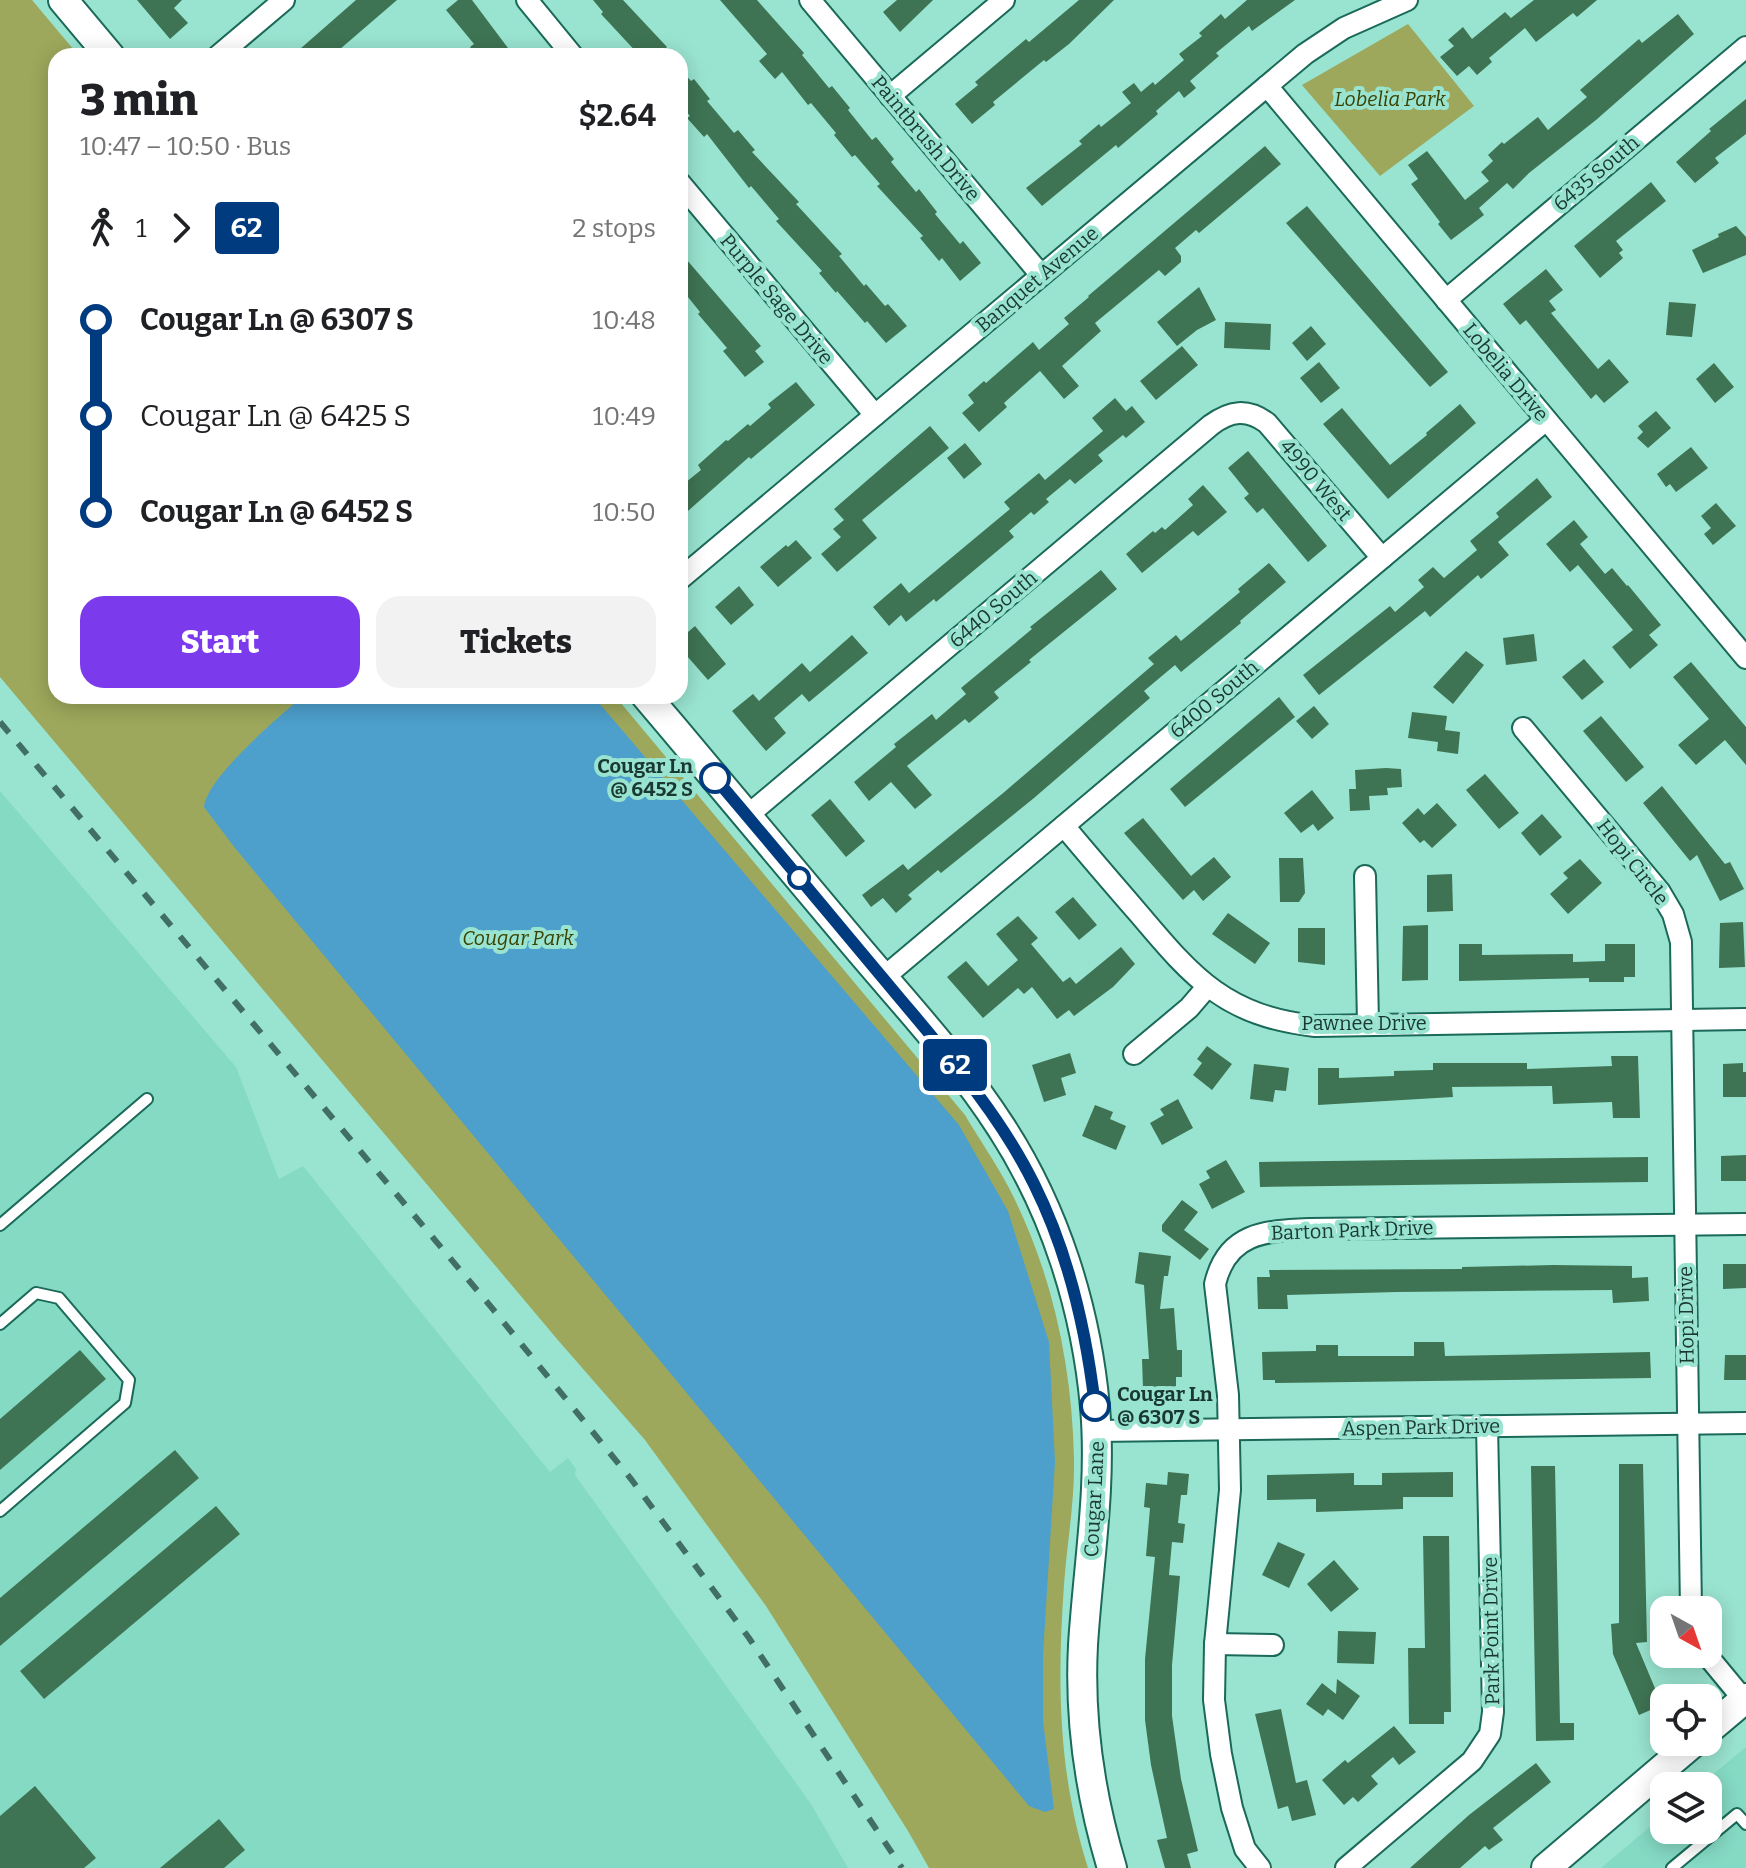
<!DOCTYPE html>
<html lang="en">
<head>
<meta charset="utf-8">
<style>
  body { margin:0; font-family:Bitter,serif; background:#f2f2f2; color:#202124; height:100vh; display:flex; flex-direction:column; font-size:30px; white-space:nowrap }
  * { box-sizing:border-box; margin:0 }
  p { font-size:26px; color:#757577 }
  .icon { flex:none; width:44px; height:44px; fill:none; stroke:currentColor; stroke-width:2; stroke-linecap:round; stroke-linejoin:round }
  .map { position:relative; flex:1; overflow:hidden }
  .sheet { position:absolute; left:48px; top:48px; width:640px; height:656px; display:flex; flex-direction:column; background:#fff; border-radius:24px; box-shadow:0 4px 20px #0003 }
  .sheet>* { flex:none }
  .badge { padding:0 16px; border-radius:6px; font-size:28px; line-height:52px }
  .needle { width:52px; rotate:140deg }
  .fabs { position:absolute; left:1650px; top:1596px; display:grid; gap:16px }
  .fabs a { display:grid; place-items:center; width:72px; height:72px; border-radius:16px; background:#fff; box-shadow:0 4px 20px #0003; font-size:40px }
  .map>.badge { position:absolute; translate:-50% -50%; box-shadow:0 0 0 4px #fff }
  .legs { display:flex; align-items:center; gap:12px; height:88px; padding:0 32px; font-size:26px }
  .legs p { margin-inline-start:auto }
  .summary { display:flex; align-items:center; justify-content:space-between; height:136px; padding:0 32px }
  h1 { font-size:44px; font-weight:800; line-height:60px }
  .button { display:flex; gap:16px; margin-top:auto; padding:16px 32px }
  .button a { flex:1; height:92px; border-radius:24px; background:#7c3aed; color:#fff; font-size:32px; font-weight:800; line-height:92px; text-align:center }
  .button a+a { background:#f2f2f2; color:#202124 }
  ul { padding:0 32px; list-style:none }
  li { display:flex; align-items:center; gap:28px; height:96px; font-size:30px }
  li i { display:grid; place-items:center; width:12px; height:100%; margin:0 10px; background:currentColor }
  li i::after { content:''; width:20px; height:20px; margin:-10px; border:6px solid; border-radius:50%; background:#fff }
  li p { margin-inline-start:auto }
  li:first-child i { background:linear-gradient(#0000 50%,currentColor 0) }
  li:last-child i { background:linear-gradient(currentColor 50%,#0000 0) }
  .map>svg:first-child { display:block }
  .built { fill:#85dac4 }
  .green { fill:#9da85c }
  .water { fill:#4d9fcc }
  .building { fill:#3e7453 }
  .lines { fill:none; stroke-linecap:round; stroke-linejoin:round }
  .service-casing { stroke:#1a6959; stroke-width:14 }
  .minor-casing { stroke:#1a6959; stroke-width:24 }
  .secondary-casing { stroke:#1a6959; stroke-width:32 }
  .service { stroke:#fff; stroke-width:10 }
  .minor { stroke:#fff; stroke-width:20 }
  .secondary { stroke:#fff; stroke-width:28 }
  .rail { stroke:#426f64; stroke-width:6; stroke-dasharray:14 14; stroke-linecap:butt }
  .line-1-casing { stroke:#fff; stroke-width:18 }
  .line-1 { stroke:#003b80; stroke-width:12 }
  .stop-1-dot { fill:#fff; stroke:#003b80; stroke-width:4 }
  .labels { text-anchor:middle; stroke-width:8; stroke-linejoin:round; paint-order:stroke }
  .park-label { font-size:20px; font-style:italic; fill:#3b4101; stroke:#99e4d0 }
  .street-label { font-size:20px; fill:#193831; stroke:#99e4d0 }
  .stop-label { font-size:20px; font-weight:bold; fill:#193831; stroke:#99e4d0; text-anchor:end }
</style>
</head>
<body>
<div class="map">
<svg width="1746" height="1868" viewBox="0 0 1746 1868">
  <rect width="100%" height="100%" fill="#99e4d0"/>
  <g class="built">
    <polygon points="0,791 236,1067 279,1179 303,1166 550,1472 568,1458 576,1469 575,1475 811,1804 848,1868 0,1868"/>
    <polygon points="1746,1747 1746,1868 1601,1868 1664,1815 1664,1830 1708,1830 1708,1786 1699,1786"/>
  </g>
  <g class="green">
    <path d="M0 0H32L79 56H56V696H615L965 1115C979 1139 996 1163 1009 1188 1052 1271 1072 1365 1074 1458 1075 1500 1067 1543 1064 1585 1057 1684 1058 1773 1088 1868H929L908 1831 766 1606 645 1440 557 1339 0 677Z"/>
    <polygon points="1408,24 1474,106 1380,176 1302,85"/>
  </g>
  <path class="water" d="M303 696H593L959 1125 1008 1211 1049 1342 1055 1462 1043 1655V1721L1054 1809 1045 1812 1029 1806 235 848 204 807C207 777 280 716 303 696Z"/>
  <g class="building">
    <polygon points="137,0 182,0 174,8 188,23 170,39"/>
    <polygon points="356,0 397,0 332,56 292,56"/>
    <polygon points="458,0 472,0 514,56 478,56 470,47 474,44 446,10"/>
    <polygon points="593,0 623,0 667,47 664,50 669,56 640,56 601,14 603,12"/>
    <polygon points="720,0 757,0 804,53 802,55 829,88 832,86 850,108 848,110 872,140 876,137 894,159 891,162 916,192 919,189 937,212 935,214 960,244 963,241 981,263 960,281 942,258 939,261 920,238 923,236 877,186 880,184 855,155 852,157 834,135 836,133 811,103 808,105 782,72 775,79 759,61 767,54"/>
    <polygon points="897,0 933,0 900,32 883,12"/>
    <polygon points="1079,0 1114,0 1069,44 1046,62 1044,60 993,102 995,105 972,124 955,104 978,85 975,82 1026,39 1029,42"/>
    <polygon points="1247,0 1295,0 1252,31 1249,26 1216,53 1219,56 1190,81 1196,88 1184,98 1179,91 1156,111 1158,114 1118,148 1116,145 1042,206 1026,188 1082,144 1079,141 1099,124 1101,127 1131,103 1122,92 1134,83 1141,92 1153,82 1155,85 1184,60 1179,54 1202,36 1199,33 1221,14 1225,19"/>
    <polygon points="1534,0 1597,0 1577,17 1573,13 1536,42 1525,28 1489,58 1492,62 1477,75 1469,66 1457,76 1440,57 1454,46 1448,40 1463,27 1472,39 1505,12 1511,18"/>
    <polygon points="1678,14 1694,34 1596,120 1529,173 1513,189 1507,183 1479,208 1484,215 1451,240 1438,224 1440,222 1411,184 1418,179 1408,165 1427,151 1465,200 1489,181 1481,172 1493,161 1488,155 1502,142 1504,144 1538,117 1548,130 1587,97 1580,90 1639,39 1642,43"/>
    <polygon points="680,69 691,81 694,79 710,99 707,101 734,133 738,130 755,150 752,152 799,202 796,204 842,254 839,256 864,286 866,284 885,306 888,304 907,326 886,343 867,321 865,323 837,291 836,293 819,273 822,271 776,221 779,219 751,186 749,188 707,134 704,137 687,118 690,116 680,104"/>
    <polygon points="1746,99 1746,134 1715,158 1719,163 1695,183 1676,162 1711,131 1709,129"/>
    <polygon points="1265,146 1281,164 1199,233 1196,230 1175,248 1181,256 1181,262 1165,276 1159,270 1095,323 1101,331 1062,366 1079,386 1064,399 1040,371 1004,403 1007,407 979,432 962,413 974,403 968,395 984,381 986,383 1033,342 1039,350 1069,324 1064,318 1089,297 1088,296"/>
    <polygon points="1651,182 1666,201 1616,241 1623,250 1619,253 1623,258 1600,278 1574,246"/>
    <polygon points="1307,206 1448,372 1430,387 1286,223"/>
    <polygon points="1736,226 1746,237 1746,255 1703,273 1692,250 1719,237 1718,234"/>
    <polygon points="680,252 761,346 755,351 764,362 745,377 723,351 727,348 698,314 700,312 680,287"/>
    <polygon points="1546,269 1563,290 1549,301 1556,310 1551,313 1598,369 1609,359 1629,382 1604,403 1596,394 1591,399 1526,320 1520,325 1503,304"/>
    <polygon points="1199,287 1216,320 1197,330 1177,346 1157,322"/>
    <polygon points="1669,302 1696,304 1692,337 1666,335"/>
    <polygon points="1225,322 1271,324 1270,350 1224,348"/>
    <polygon points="1311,326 1326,344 1307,361 1292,343"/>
    <polygon points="1182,346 1198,365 1156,400 1140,381"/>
    <polygon points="1319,362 1340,388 1321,403 1300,378"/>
    <polygon points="1714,363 1734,387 1715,403 1696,379"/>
    <polygon points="796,382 815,405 751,459 749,457 680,518 680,487 701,470 698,465 726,440 728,441 748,424 750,426 771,408 768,404"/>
    <polygon points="1115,398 1126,411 1132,406 1145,422 1126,438 1123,435 1098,455 1103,461 1075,484 1070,479 1046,499 1049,502 1034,515 1031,512 1009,531 1014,537 936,602 934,599 906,622 901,615 889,626 873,607 901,583 909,593 1010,509 1004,502 1039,473 1045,480 1103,431 1092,418"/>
    <polygon points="1460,404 1476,423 1388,499 1323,424 1342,408 1390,465 1427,435 1426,433"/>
    <polygon points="1656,411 1671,428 1648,448 1637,438 1643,432 1638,426"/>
    <polygon points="930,426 949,448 862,520 877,538 837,572 821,554 841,537 833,529 844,520 834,509"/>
    <polygon points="965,443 982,464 964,479 947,458"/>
    <polygon points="1691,447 1708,468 1676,492 1670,484 1666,487 1657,474"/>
    <polygon points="1248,451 1327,546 1308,562 1263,508 1257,513 1244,498 1249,494 1228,468"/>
    <polygon points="1537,478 1552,497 1498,542 1509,555 1481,579 1478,575 1430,617 1425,611 1319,695 1303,675 1390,606 1395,612 1424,587 1418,580 1433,567 1444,578 1477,550 1470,541 1499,517 1496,513"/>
    <polygon points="1203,485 1227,512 1198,536 1193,531 1142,573 1126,554 1153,531 1155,533 1162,527 1165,530 1193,505 1188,499"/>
    <polygon points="1716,503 1736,526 1713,545 1704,534 1711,528 1701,516"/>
    <polygon points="1574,520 1588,537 1580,544 1605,574 1612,568 1627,586 1628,585 1661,625 1649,635 1658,645 1630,669 1612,647 1633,630 1578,565 1570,572 1546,544"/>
    <polygon points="796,540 812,558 778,587 760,567 786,545 788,547"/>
    <polygon points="1269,563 1286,582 1240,621 1241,623 1181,672 1175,665 1144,691 1150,698 1034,798 941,873 938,870 908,895 912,899 896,913 883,898 871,907 862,895 903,864 908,870 1002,794 1154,664 1148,658 1176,635 1181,641 1240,592 1238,589"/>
    <polygon points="1101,570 1117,589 1029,660 1031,662 994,692 999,698 969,723 965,719 907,766 932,795 915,809 891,782 869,801 854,782 896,747 894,744 932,714 936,720 966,694 961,688 1032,629 1030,627"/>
    <polygon points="739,586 754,605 731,625 715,607"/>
    <polygon points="695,626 726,664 708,680 680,648 680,639"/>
    <polygon points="1534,634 1537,661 1506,665 1503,638"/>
    <polygon points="852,635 868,653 809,702 802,694 774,718 786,733 766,751 732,711 753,694 759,701 802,663 810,672"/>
    <polygon points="1466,651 1484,665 1453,704 1433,687"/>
    <polygon points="1584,659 1604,682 1582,700 1562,677"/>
    <polygon points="1691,662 1746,727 1746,765 1725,740 1696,765 1678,745 1709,719 1673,677"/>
    <polygon points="1279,697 1295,717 1185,807 1170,789"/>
    <polygon points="1314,706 1329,724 1312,739 1296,721"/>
    <polygon points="1412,712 1447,716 1445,730 1460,732 1458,754 1437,751 1438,742 1408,738"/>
    <polygon points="1601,716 1644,767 1626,782 1583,731"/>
    <polygon points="1386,768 1401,769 1402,787 1387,788 1388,795 1369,796 1370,810 1350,811 1349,789 1356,789 1355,770"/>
    <polygon points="1485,774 1519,813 1499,829 1466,790"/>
    <polygon points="1662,786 1725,864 1730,862 1744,889 1720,901 1697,855 1690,861 1643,803"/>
    <polygon points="1312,790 1334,818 1318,831 1313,824 1301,833 1284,813"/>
    <polygon points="830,799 865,841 846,857 811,815"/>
    <polygon points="1437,803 1457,825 1432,848 1424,840 1420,843 1402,823 1418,808 1424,815"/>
    <polygon points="1542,814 1562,837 1540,856 1521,833"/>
    <polygon points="1143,818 1191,876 1214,857 1231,877 1203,901 1194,890 1183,900 1124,833"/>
    <polygon points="1279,858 1303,858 1305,893 1299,902 1280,902"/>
    <polygon points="1580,859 1602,883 1568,914 1550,894 1568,878 1563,873"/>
    <polygon points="1452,874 1453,911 1427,912 1427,875"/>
    <polygon points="1073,897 1097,925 1079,940 1055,912"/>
    <polygon points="1228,913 1270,943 1255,964 1212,934"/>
    <polygon points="1018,916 1038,938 1031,944 1063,982 1070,977 1076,984 1121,947 1135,964 1113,987 1074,1016 1069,1010 1057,1019 1032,987 1024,994 1018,988 983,1018 947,977 966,961 988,986 1018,960 996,934"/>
    <polygon points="1743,922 1745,967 1719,968 1720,923"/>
    <polygon points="1428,925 1428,980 1402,981 1403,926"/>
    <polygon points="1298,928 1325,928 1325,965 1298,962"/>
    <polygon points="1459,944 1482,944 1482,955 1573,954 1573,962 1605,961 1605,944 1635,944 1635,977 1624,977 1624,982 1589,982 1589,978 1459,981"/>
    <polygon points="1207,1046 1232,1064 1212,1090 1193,1075 1202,1063 1197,1059"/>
    <polygon points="1070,1053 1076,1073 1061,1078 1066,1095 1044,1102 1032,1065"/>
    <polygon points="1611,1056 1638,1056 1640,1118 1613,1118 1612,1102 1553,1104 1552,1086 1452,1087 1453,1097 1318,1105 1318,1068 1339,1068 1339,1078 1394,1076 1394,1071 1433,1070 1433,1063 1527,1063 1527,1069 1612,1066"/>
    <polygon points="1743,1063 1743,1072 1746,1072 1746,1097 1723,1097 1723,1064"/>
    <polygon points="1254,1064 1289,1068 1286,1091 1275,1090 1273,1102 1250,1099"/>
    <polygon points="1178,1099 1193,1128 1162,1145 1150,1123 1164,1115 1160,1109"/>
    <polygon points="1095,1105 1113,1112 1110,1119 1126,1126 1116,1150 1082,1136"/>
    <polygon points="1746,1155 1746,1181 1721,1181 1721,1156"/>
    <polygon points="1648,1157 1648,1182 1260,1187 1259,1162"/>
    <polygon points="1226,1160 1245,1192 1212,1209 1199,1184 1210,1178 1206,1171"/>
    <polygon points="1182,1200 1198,1212 1184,1230 1209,1249 1200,1260 1162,1231 1162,1225"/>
    <polygon points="1139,1252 1171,1256 1168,1276 1164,1276 1160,1309 1174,1308 1177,1350 1182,1350 1182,1377 1176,1377 1176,1387 1143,1389 1142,1359 1149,1359 1144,1285 1135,1283"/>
    <polygon points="1723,1264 1746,1264 1746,1288 1723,1289"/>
    <polygon points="1553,1265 1632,1266 1632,1278 1648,1277 1649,1301 1613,1303 1612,1290 1397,1292 1287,1295 1288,1309 1258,1309 1257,1277 1270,1277 1269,1270 1462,1269 1462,1267"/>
    <polygon points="1414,1342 1444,1342 1445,1356 1650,1352 1651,1378 1275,1383 1275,1380 1263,1380 1262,1352 1316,1351 1316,1345 1338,1345 1338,1356 1414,1356"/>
    <polygon points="80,1350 106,1379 0,1470 0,1419"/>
    <polygon points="1725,1355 1746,1355 1746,1380 1724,1380"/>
    <polygon points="175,1450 199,1478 0,1646 0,1598"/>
    <polygon points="1619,1464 1643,1464 1647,1642 1636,1643 1662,1705 1639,1715 1613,1654 1611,1624 1619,1623"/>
    <polygon points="1531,1466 1555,1466 1560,1723 1574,1723 1574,1740 1536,1741"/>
    <polygon points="1168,1472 1189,1474 1187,1495 1181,1495 1178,1523 1185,1524 1183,1543 1172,1542 1169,1575 1180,1576 1172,1665 1172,1716 1181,1779 1198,1851 1187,1854 1191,1868 1165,1868 1157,1840 1167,1838 1151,1765 1145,1720 1145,1659 1155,1557 1146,1556 1150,1508 1144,1507 1146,1483 1167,1485"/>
    <polygon points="1453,1472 1453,1497 1403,1497 1403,1509 1316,1512 1316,1499 1267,1500 1267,1475 1354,1473 1354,1485 1382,1485 1382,1473"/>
    <polygon points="216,1506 240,1534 44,1699 20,1671"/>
    <polygon points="1423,1536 1449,1536 1451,1712 1444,1712 1444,1724 1409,1724 1408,1648 1425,1648"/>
    <polygon points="1278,1542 1305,1554 1289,1588 1262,1575"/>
    <polygon points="1334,1560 1359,1589 1331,1612 1307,1584"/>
    <polygon points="1338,1631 1376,1632 1374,1664 1337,1663"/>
    <polygon points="1337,1679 1360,1696 1343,1720 1328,1709 1323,1716 1306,1704 1322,1683 1336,1694"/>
    <polygon points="1281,1709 1296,1783 1307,1780 1316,1815 1292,1821 1288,1806 1278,1809 1255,1714"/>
    <polygon points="1394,1726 1416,1752 1399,1765 1393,1757 1371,1776 1378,1784 1358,1802 1353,1797 1344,1805 1322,1780 1345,1760 1348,1763"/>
    <polygon points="1536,1763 1551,1782 1493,1828 1503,1840 1489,1850 1485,1846 1460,1868 1410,1868 1469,1815"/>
    <polygon points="35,1786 96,1858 84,1868 0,1868 0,1816"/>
    <polygon points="219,1819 245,1850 224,1868 160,1868"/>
  </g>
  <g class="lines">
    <g class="service-casing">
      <g id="service">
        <polyline points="0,1225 147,1099"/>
        <polyline points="0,1324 36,1293 59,1298 129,1380 125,1403 0,1511"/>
        <polyline points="1672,1868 1737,1814 1746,1824"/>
      </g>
    </g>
    <g class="minor-casing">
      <g id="minor">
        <polyline points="527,0 573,56"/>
        <polyline points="810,0 1041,275"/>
        <polyline points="218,56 284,0"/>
        <polyline points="1267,86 1746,658"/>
        <polyline points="890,96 1004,0"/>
        <polyline points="680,183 875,415"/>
        <polyline points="1446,300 1746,47"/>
        <polyline points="680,579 1305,54 1344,28 1407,0"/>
        <polyline points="1523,728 1660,892 1673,914 1681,942 1691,1610"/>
        <path d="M747 816 1211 425C1230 411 1247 408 1267 423L1382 558"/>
        <path d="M1064 826C1089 856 1114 885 1140 915 1194 979 1226 1016 1315 1026L1746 1019"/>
        <polyline points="1365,876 1368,1024"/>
        <polyline points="883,978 1546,420"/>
        <polyline points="1134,1054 1189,1008 1207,987"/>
        <polyline points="1097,1431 1746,1423"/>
        <polyline points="1215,1644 1273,1645"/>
        <polyline points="1706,1654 1744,1700"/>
        <path d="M1260 1868 1245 1849 1232 1808 1221 1754 1214 1700 1215 1644 1230 1490 1228 1395 1215 1284C1227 1233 1264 1231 1309 1229L1746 1224"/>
        <polyline points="1346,1868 1472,1761 1490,1734 1493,1712 1487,1426"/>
      </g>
    </g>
    <g class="secondary-casing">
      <g id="secondary">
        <polyline points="63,0 110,56"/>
        <path d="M646 696C715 777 783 859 851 940 902 1001 958 1060 1001 1127 1055 1210 1086 1308 1095 1407 1102 1487 1088 1565 1083 1645 1079 1721 1090 1795 1112 1868"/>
        <polyline points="1708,1730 1746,1698"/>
        <polyline points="1546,1868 1694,1742"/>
      </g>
    </g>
    <use href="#service" class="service"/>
    <use href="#minor" class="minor"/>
    <use href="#secondary" class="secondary"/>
    <polyline class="rail" points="0,722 492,1308 631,1479 749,1638 902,1868"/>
  </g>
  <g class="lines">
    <g class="line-1-casing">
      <path id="line-1" d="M715 778C773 846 830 915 887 983 940 1047 997 1109 1034 1184 1069 1254 1086 1329 1095 1406"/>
    </g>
    <use href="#line-1" class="line-1"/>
  </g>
  <g class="stop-1-dot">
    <circle cx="715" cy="778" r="14"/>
    <circle cx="799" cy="878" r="10"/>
    <circle cx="1095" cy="1406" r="14"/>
  </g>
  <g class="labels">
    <g class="park-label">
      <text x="1390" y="106">Lobelia Park</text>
      <text x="518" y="945">Cougar Park</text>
    </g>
    <g class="street-label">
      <text transform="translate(926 138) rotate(50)" y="7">Paintbrush Drive</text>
      <text transform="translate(1596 173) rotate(-40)" y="7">6435 South</text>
      <text transform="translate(1037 279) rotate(-40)" y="7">Banquet Avenue</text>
      <text transform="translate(777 299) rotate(50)" y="7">Purple Sage Drive</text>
      <text transform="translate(1506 372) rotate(50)" y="7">Lobelia Drive</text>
      <text transform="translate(1316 480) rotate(50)" y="7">4990 West</text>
      <text transform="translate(993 609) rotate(-40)" y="7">6440 South</text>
      <text transform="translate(1214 699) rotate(-40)" y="7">6400 South</text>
      <text transform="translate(1633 862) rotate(52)" y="7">Hopi Circle</text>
      <text x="1364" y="1030">Pawnee Drive</text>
      <text transform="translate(1352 1230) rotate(-2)" y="7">Barton Park Drive</text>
      <text transform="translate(1686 1315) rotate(-91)" y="7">Hopi Drive</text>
      <text transform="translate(1421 1427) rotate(-1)" y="7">Aspen Park Drive</text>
      <text transform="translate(1094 1499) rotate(-87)" y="7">Cougar Lane</text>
      <text transform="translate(1491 1631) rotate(-91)" y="7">Park Point Drive</text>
    </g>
    <g class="stop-label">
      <text x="693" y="773">Cougar Ln<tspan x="693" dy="23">@ 6452 S</tspan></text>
      <text x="1117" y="1401" text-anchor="start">Cougar Ln<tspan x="1117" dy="23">@ 6307 S</tspan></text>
    </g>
  </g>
</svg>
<div class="fabs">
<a><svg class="needle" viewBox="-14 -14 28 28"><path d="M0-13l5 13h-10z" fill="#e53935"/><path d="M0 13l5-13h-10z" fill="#757577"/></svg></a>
<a><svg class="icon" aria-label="locate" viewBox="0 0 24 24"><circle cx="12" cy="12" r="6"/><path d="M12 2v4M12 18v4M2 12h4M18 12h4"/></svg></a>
<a><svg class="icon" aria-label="layers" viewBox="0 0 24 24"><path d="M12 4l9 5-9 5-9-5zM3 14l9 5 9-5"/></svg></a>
</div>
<b class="badge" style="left:955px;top:1065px;background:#003b80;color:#fff">62</b>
<section class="sheet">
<div class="summary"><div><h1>3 min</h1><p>10:47 – 10:50 · Bus</p></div><b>$2.64</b></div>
<div class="legs"><svg class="icon" aria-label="walk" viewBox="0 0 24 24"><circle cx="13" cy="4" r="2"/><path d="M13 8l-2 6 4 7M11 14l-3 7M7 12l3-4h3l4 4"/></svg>1<svg class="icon" aria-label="forward" viewBox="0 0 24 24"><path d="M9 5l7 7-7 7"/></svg><b class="badge" style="background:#003b80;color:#fff">62</b><p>2 stops</p></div>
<ul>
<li><i style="color:#003b80"></i><b>Cougar Ln @ 6307 S</b><p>10:48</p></li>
<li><i style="color:#003b80"></i><span>Cougar Ln @ 6425 S</span><p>10:49</p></li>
<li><i style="color:#003b80"></i><b>Cougar Ln @ 6452 S</b><p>10:50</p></li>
</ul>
<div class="button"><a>Start</a><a>Tickets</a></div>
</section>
</div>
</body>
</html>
